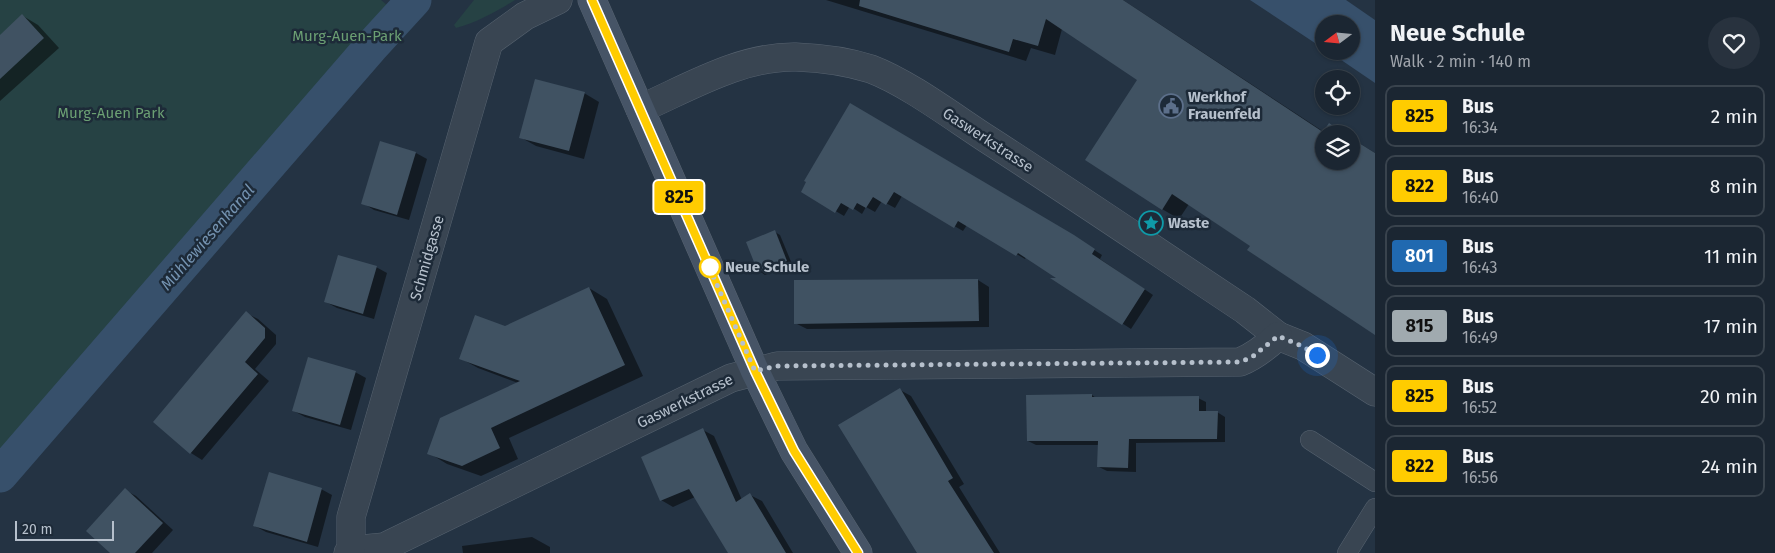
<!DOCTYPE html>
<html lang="en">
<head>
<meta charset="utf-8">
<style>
  body { margin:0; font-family:"Fira Sans",sans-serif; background:#28323e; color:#f1f3f6; height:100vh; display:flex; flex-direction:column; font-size:19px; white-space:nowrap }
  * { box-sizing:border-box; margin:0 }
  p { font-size:16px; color:#a0a5ac }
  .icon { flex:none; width:28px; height:28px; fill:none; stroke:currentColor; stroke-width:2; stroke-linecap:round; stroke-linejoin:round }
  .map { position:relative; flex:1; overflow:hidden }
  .sheet { display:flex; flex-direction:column; background:#1b2632; width:400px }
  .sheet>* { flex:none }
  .badge { padding:0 10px; border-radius:4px; font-size:18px; line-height:32px }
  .needle { width:32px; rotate:254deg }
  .fabs { position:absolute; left:1315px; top:15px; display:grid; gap:10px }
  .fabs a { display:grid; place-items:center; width:45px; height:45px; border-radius:50%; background:#1b2632; box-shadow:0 1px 4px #0004,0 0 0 1px #39434d; font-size:25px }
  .scale { position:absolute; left:15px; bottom:12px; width:99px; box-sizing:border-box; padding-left:5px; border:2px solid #b6c0cc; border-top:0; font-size:14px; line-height:18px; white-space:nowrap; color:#b6c0cc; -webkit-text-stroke:4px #1d2a38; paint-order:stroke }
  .you { position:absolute; width:25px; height:25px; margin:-12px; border:4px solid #fff; border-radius:50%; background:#1a73e8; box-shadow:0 0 0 8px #1a73e833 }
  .map>.badge { position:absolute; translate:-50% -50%; box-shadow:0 0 0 2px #fff }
  .round { display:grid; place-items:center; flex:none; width:52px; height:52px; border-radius:26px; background:#28323e }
  .headline { display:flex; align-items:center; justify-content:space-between; height:85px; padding:0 15px }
  h1 { font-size:24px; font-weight:700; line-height:38px }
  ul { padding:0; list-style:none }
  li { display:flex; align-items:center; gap:15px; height:62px; margin:0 10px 8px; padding:0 5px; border:2px solid #39434d; border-radius:10px }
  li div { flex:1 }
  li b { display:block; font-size:19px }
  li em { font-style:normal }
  li .badge { min-width:55px; font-weight:700; text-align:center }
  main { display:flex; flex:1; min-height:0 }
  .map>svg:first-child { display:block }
  .green { fill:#264244 }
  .water { fill:#37506b }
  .shadow { fill:#0007 }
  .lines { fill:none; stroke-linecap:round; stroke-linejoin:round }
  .canal { stroke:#37506b; stroke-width:35 }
  .building { fill:#405262 }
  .service-casing { stroke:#576370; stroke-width:20 }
  .minor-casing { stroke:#576370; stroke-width:29 }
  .secondary-casing { stroke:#576370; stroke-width:29 }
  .service { stroke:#394552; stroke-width:19 }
  .minor { stroke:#394552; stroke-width:28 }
  .secondary { stroke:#465466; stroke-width:28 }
  .line-casing { stroke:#fff; stroke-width:11 }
  .line { stroke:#fc0; stroke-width:8 }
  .walk { stroke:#b6c0cc; stroke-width:5; stroke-dasharray:0 9 }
  .stop-dot { fill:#fff; stroke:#fc0; stroke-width:2.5 }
  .labels { text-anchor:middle; stroke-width:5; stroke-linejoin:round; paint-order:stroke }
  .park-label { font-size:15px; fill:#6b9f73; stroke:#1d2a38 }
  .poi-label { font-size:15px; font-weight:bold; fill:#b6c0cc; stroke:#1d2a38; text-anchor:start }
  .street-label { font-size:15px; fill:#b6c0cc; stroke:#1d2a38 }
  .stop-label { font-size:15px; font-weight:bold; fill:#b6c0cc; stroke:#1d2a38; text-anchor:start }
  .water-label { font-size:16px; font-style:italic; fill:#7493b1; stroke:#1d2a38 }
</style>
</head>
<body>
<main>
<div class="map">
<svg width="1375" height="553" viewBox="0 0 1375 553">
  <rect width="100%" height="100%" fill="#243343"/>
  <g class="green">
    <polygon points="0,0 381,0 409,24 374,53 0,472"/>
    <path d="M474 0H515C496 12 478 22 456 28L454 25Z"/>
  </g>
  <polygon class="water" points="1250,0 1346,0 1375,20 1375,83 1328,51 1351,51 1351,24 1324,24 1324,49"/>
  <g class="shadow">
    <polygon points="826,0 1123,0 1324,132 1329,125 1345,134 1324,134 1324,161 1351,161 1351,138 1375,153 1375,333 1252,245 1189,204 1179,219 1162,209 1139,79 1062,29 1055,55 1031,48 1026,61"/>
    <polygon points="23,16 38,25 59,48 0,101 0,36"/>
    <polygon points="584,93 599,102 584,159 536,146 520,137"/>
    <polygon points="850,105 1082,242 1102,255 1100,259 1153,295 1131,329 1054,279 1060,279 1026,257 1025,259 967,225 963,231 902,196 895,208 882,201 875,212 866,207 862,214 850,206 844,216 802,191"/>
    <polygon points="416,153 427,159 409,220 374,210 363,203"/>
    <polygon points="775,232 780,235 792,264 765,275 759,271"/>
    <polygon points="376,267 387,273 374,319 337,308 326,302"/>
    <polygon points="978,280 989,287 989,327 807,329 795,323 795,281"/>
    <polygon points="589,288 607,299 643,376 509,438 518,459 481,476 447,464 429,453 518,383 478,368 460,358 505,327"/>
    <polygon points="246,313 258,319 276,335 276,344 255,369 269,381 202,460 191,453 154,422"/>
    <polygon points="355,372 366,378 351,430 305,417 294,411"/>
    <polygon points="900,390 911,396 964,484 959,487 1000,553 918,553"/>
    <polygon points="1092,395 1096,398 1198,398 1206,402 1206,412 1217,412 1225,417 1225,442 1136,443 1136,472 1107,471 1099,467 1099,445 1036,445 1028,441"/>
    <polygon points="703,430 714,436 742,500 750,495 762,501 793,553 730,553 695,497 673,507 661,500 642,457"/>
    <polygon points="321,489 332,495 318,547 266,532 255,526"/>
    <polygon points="125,490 136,496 173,530 152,553 111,553"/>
    <polygon points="532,537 550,547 550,553 463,553 462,546"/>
  </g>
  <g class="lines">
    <polyline class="canal" points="0,475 370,48 414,0"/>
  </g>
  <g class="building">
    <polygon points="860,0 1123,0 1323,132 1329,123 1345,134 1324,134 1324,161 1351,161 1351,138 1375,153 1375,335 1247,250 1250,246 1172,194 1162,210 1085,160 1137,80 1046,19 1038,46 1013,39 1009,52 859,6"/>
    <polygon points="22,14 44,38 0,79 0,35"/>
    <polygon points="535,79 585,92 569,151 519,138"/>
    <polygon points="850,103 1074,235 1095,249 1092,254 1145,289 1122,325 1050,278 1056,278 1018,253 1016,256 958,221 954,228 894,192 886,205 873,197 866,208 857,203 853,210 841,203 835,213 801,192 806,182 804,181"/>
    <polygon points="380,141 416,152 397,215 361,204"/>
    <polygon points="775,230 787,261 758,272 746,242"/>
    <polygon points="338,255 377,266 363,314 324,302"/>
    <polygon points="978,279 979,321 794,324 794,280"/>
    <polygon points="589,287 625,365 491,428 500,448 462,466 427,454 440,418 520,381 459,359 475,315 505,326"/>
    <polygon points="246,311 265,328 265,338 245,362 258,374 190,454 153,422"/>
    <polygon points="308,357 356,371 340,425 292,411"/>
    <polygon points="900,388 953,478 948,481 994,553 917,553 838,425"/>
    <polygon points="1092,394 1092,397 1199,396 1199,411 1218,411 1217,439 1129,439 1128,468 1097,467 1098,441 1027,441 1026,395"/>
    <polygon points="703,428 736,502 750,493 786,553 728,553 689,489 660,501 641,457"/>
    <polygon points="269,472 322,488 307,542 253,526"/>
    <polygon points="125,488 163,523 135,553 110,553 86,531"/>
  </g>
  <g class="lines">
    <g class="service-casing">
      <g id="service">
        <polyline points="1310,440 1375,482"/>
        <polyline points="1347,553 1375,508"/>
      </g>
    </g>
    <g class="minor-casing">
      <g id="minor">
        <path d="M640 109C690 87 741 56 796 57 822 58 846 61 871 69 908 83 953 117 987 139 1074 195 1159 253 1245 310L1278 336 1303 346 1375 392"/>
        <path d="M351 549H363L384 547 731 378 777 366 1240 362C1255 356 1266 347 1278 336"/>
        <polyline points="348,553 351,549 351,517 489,42 525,16 558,0"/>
      </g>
    </g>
    <g class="secondary-casing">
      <polyline id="secondary" points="592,0 755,371 794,451 858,553"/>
    </g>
    <use href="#service" class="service"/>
    <use href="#minor" class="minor"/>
    <use href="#secondary" class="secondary"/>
  </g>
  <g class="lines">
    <g class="line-casing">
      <polyline id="line" points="592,0 755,371 794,451 858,553"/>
    </g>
    <use href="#line" class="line"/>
    <polyline class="walk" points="710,267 706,260 755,371 777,366 1240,362 1252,357 1278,336 1302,346 1317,355"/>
  </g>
  <defs>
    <g id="civic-ring" transform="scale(1.25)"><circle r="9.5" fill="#1d2a38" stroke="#5c6f8a" stroke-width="1.5"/><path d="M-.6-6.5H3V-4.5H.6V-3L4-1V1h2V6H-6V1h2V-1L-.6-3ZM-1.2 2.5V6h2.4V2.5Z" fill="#5c6f8a"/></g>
    <g id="sight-ring" transform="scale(1.25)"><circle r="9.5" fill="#1d2a38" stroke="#0f9aa8" stroke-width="1.5"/><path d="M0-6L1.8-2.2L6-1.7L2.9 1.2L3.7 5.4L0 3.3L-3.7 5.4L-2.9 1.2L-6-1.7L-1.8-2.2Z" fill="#0f9aa8"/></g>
  </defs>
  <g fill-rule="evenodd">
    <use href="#civic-ring" x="1171" y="106"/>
    <use href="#sight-ring" x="1151" y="223"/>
  </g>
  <circle class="stop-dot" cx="710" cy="267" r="10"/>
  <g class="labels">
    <g class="park-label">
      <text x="347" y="41">Murg-Auen-Park</text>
      <text x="111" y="118">Murg-Auen Park</text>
    </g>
    <g class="poi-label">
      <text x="1188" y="102">Werkhof<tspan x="1188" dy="17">Frauenfeld</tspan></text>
      <text x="1168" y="228">Waste</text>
    </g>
    <g class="street-label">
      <text transform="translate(988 140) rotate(33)" y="5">Gaswerkstrasse</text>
      <text transform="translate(427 258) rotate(-74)" y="5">Schmidgasse</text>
      <text transform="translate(685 401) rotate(-26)" y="5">Gaswerkstrasse</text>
    </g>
    <g class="stop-label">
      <text x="725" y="272">Neue Schule</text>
    </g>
    <g class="water-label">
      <text transform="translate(207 237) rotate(-49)" y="6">Mühlewiesenkanal</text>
    </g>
  </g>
</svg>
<div class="fabs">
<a><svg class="needle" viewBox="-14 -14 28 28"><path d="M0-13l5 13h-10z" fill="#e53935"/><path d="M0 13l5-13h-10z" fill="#a0a5ac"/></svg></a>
<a><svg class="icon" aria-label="locate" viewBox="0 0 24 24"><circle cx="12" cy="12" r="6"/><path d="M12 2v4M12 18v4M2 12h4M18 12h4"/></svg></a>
<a><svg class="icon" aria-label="layers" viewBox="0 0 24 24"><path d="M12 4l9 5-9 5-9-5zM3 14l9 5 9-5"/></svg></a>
</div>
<div class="scale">20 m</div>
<div class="you" style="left:1317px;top:355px"></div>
<b class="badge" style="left:679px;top:197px;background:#fc0;color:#111">825</b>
</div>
<section class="sheet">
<div class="headline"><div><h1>Neue Schule</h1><p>Walk · 2 min · 140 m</p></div><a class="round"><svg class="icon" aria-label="heart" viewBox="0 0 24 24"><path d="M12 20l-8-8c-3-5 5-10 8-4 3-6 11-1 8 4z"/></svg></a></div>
<ul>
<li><span class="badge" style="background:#fc0;color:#111">825</span><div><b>Bus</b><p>16:34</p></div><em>2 min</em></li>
<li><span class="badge" style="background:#fc0;color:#111">822</span><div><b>Bus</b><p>16:40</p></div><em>8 min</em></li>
<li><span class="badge" style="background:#2069b0;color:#fff">801</span><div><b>Bus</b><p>16:43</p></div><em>11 min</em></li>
<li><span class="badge" style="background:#a0aaaf;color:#111">815</span><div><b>Bus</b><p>16:49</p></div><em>17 min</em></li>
<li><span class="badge" style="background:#fc0;color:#111">825</span><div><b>Bus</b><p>16:52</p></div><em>20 min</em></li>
<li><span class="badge" style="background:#fc0;color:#111">822</span><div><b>Bus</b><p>16:56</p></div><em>24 min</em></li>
</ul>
</section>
</main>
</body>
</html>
